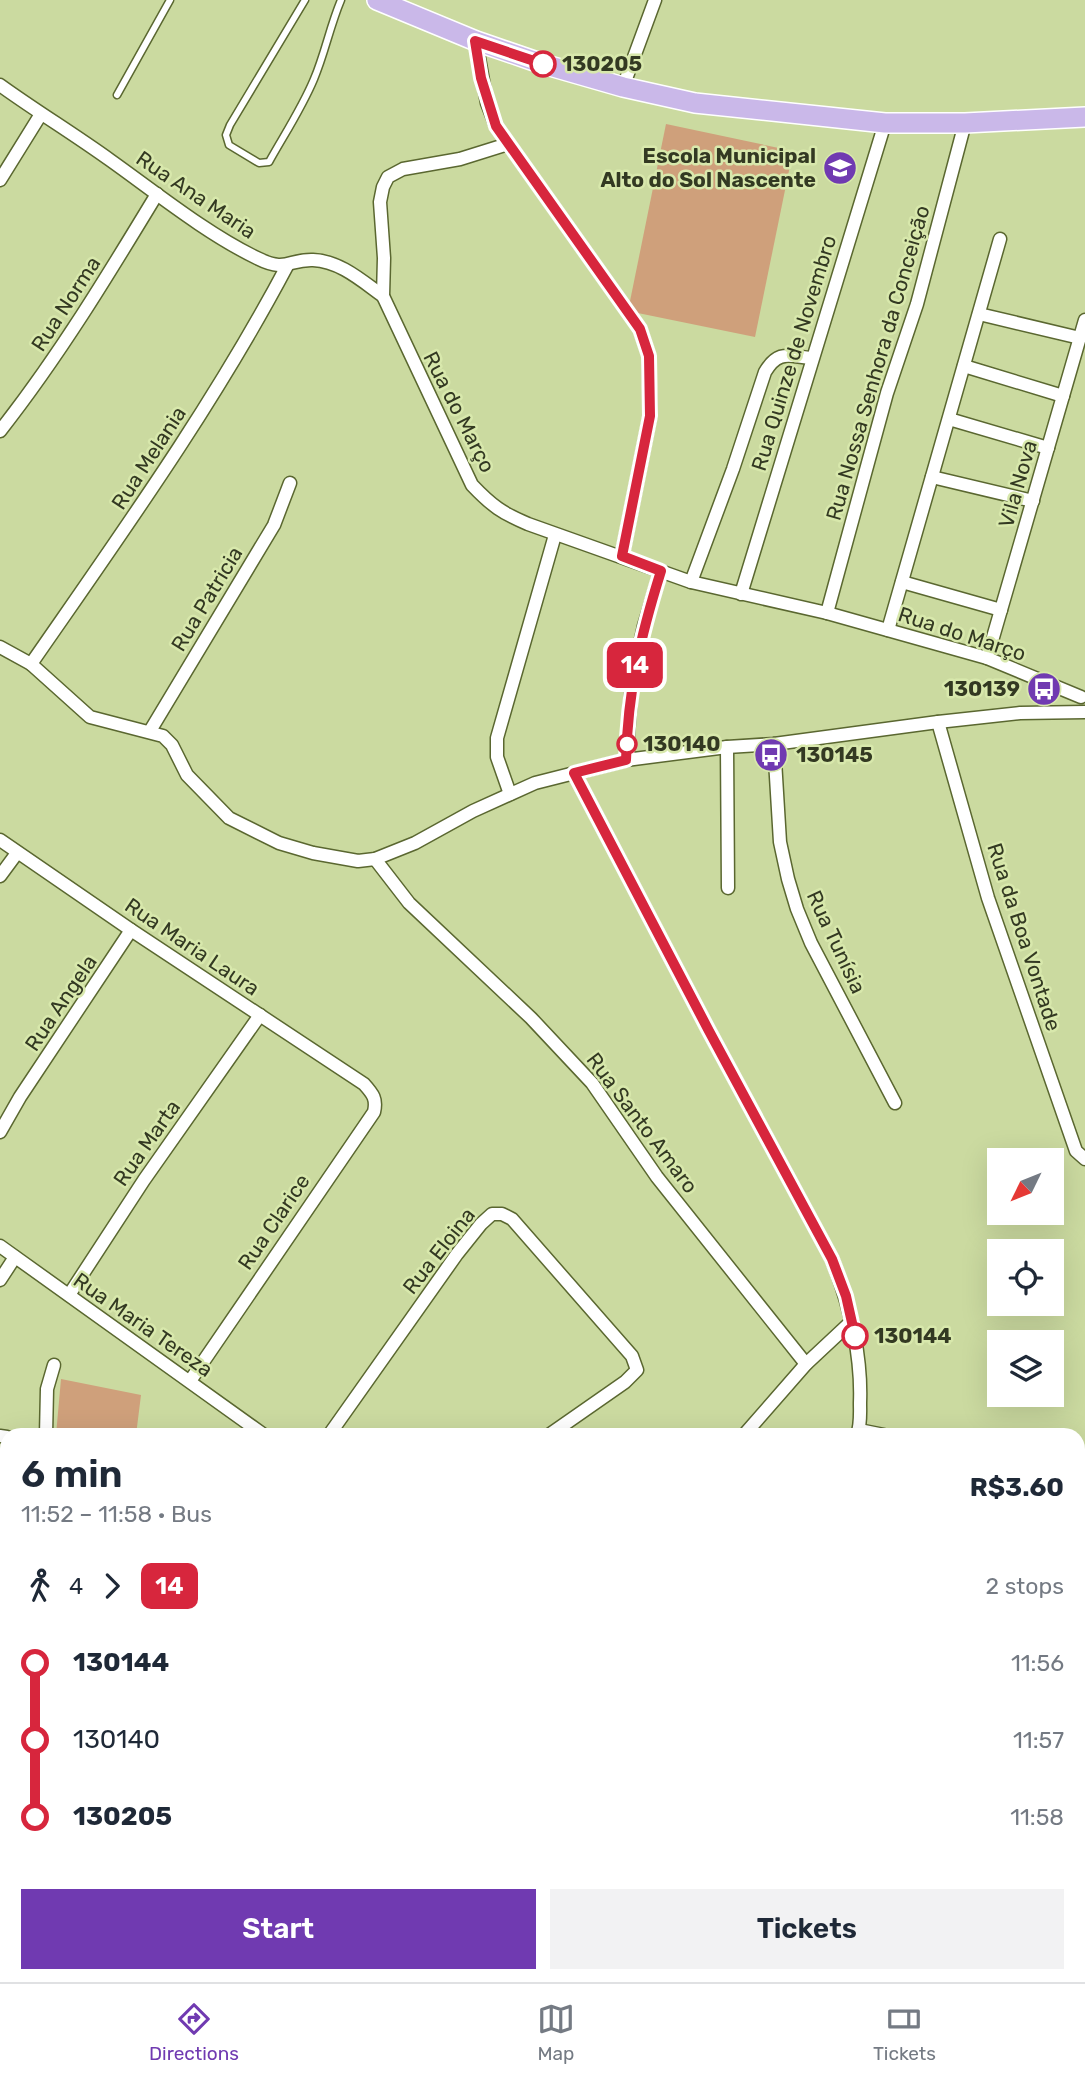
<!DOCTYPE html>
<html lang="en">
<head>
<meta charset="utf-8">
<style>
  body { margin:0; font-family:Rubik,sans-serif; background:#f2f2f3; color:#1f2937; height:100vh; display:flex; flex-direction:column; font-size:26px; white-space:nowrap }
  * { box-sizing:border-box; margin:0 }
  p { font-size:23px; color:#747a83 }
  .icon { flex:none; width:38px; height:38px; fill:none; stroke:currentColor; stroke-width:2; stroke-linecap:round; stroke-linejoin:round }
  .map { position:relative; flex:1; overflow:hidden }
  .drawer { position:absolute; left:0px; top:1428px; width:1085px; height:555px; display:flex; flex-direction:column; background:#fff; border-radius:21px 21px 0 0; box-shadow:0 7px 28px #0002 }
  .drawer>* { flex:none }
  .badge { padding:0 14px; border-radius:10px; font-size:24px; line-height:46px }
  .needle { width:46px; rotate:227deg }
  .fabs { position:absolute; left:987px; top:1148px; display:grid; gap:14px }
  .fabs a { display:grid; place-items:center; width:77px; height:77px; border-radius:0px; background:#fff; box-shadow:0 7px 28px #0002; font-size:35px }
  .map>.badge { position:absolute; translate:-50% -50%; box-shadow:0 0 0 4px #fff }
  .legs { display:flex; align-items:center; gap:10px; height:77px; padding:0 21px; font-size:23px }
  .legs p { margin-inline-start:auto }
  .summary { display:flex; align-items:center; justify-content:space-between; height:119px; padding:0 21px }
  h1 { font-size:38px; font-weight:600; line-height:52px }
  .action { display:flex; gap:14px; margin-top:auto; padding:14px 21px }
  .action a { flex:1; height:80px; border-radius:0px; background:#703ab1; color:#fff; font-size:28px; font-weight:600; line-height:80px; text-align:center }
  .action a+a { background:#f2f2f3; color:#1f2937 }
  ul { padding:0 21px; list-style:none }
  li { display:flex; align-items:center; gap:24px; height:77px; font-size:26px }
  li i { display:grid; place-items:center; width:10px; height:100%; margin:0 9px; background:currentColor }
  li i::after { content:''; width:18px; height:18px; margin:-9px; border:5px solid; border-radius:50%; background:#fff }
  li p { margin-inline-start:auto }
  li:first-child i { background:linear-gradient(#0000 50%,currentColor 0) }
  li:last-child i { background:linear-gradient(currentColor 50%,#0000 0) }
  .tabs { display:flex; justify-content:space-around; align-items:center; height:98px; border-top:2px solid #e0e1e3; background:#fff; font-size:19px; color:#747a83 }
  .tabs a { display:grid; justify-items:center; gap:4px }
  .tabs .active { color:#703ab1 }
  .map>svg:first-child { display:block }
  .green { fill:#cfa07b }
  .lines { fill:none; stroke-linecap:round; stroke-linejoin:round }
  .lane-casing { stroke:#5a6730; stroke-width:9 }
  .street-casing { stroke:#5a6730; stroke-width:15 }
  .primary-casing { stroke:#fff; stroke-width:22 }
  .lane { stroke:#fff; stroke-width:6 }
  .street { stroke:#fff; stroke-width:12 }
  .primary { stroke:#cab8e9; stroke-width:19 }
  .line-1-casing { stroke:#fff; stroke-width:16 }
  .line-1 { stroke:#d7263d; stroke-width:10 }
  .stop-1-dot { fill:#fff; stroke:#d7263d; stroke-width:3.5 }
  .labels { text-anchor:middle; stroke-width:5; stroke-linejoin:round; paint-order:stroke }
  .stop-label { font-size:21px; font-weight:bold; fill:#333922; stroke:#d8e8ac; text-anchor:start }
  .poi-label { font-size:21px; font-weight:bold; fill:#333922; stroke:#d8e8ac; text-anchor:end }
  .street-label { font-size:21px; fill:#333922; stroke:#d8e8ac }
</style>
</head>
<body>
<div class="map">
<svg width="1085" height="1982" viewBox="0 0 1085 1982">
  <rect width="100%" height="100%" fill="#cbdaa0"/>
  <g class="green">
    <polygon points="666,124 793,151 755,337 628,311"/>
    <polygon points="61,1379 141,1395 136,1435 56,1435"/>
  </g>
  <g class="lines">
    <g class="lane-casing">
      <g id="lane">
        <path d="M305 0 230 125 226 135 229 145 259 163 269 162C284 135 302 108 314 79 325 53 330 26 341 0"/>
        <polyline points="117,95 170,0"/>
      </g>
    </g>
    <g class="street-casing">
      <g id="street">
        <polyline points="476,41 487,103 496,126 640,329 649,356 650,416 622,556"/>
        <path d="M0 85C36 111 74 134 110 160 155 192 207 234 257 258 287 273 288 259 313 260 340 261 362 281 383 296"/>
        <polyline points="623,87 655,0"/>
        <path d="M508 144 460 159 403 169 388 177 383 187 380 202 384 258 383 296 472 485C492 506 502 513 528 524L691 582 827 613 987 658 1081 697"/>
        <polyline points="0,180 41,114"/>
        <polyline points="979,314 1080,338"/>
        <polyline points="964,366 1063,396"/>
        <polyline points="949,419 1048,448"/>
        <path d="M0 431C59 356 108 275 157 194"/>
        <polyline points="932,477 1033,501"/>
        <path d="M691 582 733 469 765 372C778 350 788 356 811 358"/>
        <polyline points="902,582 1001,610"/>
        <polyline points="741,594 885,123"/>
        <polyline points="827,613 887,393 917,304 965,123"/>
        <polyline points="888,630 1000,239"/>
        <polyline points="0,647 31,664 90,717 163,736 172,745 187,775 229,818 279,843 313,853 358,861 375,859 415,843 473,811 535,783 626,760 727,747 774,744 938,722 1020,713 1085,712"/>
        <polyline points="987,658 1085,320"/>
        <path d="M31 664C121 534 213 406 287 266"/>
        <polyline points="938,722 988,898 1076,1151 1085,1159"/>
        <polyline points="150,731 274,525 290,483"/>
        <polyline points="774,744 780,842 788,879 797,909 811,943 895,1103"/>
        <polyline points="727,747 728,888"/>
        <polyline points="626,760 632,681 644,626 661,571"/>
        <path d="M574 773 709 1031 832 1259C850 1306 862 1353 860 1403 860 1413 861 1425 857 1435"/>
        <polyline points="510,794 497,757 497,738 555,535"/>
        <path d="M0 840 131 930 364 1084C373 1094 377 1099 374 1112L190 1381"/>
        <polyline points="375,859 409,903 531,1018 592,1083 657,1177 806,1364"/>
        <polyline points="0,876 17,853"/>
        <polyline points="0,1132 20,1097 131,930"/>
        <polyline points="0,1246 264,1435"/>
        <polyline points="0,1280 15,1257"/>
        <polyline points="69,1295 144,1180 260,1015"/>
        <polyline points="859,1430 884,1435"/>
        <polyline points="46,1435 47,1389 54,1365"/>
        <polyline points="329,1435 457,1254 481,1224 492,1214 502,1214 512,1219 632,1356 637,1370 625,1382 549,1435"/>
        <polyline points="744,1435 806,1364 852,1321"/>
        <polyline points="0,1436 7,1437"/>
        <polyline points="1078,1466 1085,1466"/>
        <polyline points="0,1573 7,1572"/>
        <polyline points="1078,1672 1085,1662"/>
        <polyline points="0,1789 7,1772"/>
        <polyline points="0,1815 7,1816"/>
        <polyline points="0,1944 7,1949"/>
        <polyline points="1078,1971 1085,1978"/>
        <polyline points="463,1976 486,1982"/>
        <polyline points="879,1976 882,1982"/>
        <polyline points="11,1982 14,1976"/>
        <polyline points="336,1982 337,1976"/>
        <polyline points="607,1982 616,1976"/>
        <polyline points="933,1982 945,1976"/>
      </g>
    </g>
    <g class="primary-casing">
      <polyline id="primary" points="377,0 476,41 543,64 623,87 695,103 885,123 965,123 1085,117"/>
    </g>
    <use href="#lane" class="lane"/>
    <use href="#street" class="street"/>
    <use href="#primary" class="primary"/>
  </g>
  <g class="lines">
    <g class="line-1-casing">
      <path id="line-1" d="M543 64 475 41 481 78 496 126 640 329 649 356 650 416 622 556 661 571C640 638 628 690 626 760L574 773 709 1031 832 1259 846 1296 855 1336"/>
    </g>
    <use href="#line-1" class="line-1"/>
  </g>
  <defs>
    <g id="school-disc" transform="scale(1.75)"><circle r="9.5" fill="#703ab1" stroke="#d8e8ac"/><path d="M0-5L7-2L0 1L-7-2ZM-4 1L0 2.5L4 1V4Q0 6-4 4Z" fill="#fff"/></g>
    <g id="bus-disc" transform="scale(1.75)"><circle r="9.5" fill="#703ab1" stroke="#d8e8ac"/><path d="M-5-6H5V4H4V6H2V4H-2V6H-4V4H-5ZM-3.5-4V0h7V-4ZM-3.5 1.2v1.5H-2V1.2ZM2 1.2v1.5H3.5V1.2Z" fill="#fff"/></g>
  </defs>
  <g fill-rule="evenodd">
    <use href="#school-disc" x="840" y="168"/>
    <use href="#bus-disc" x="1044" y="689"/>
    <use href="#bus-disc" x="771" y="755"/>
  </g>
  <g class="stop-1-dot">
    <circle cx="543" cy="64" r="12"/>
    <circle cx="627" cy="744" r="9"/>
    <circle cx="855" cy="1336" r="12"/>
  </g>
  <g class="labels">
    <g class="stop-label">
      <text x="562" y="71">130205</text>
      <text x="643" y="751">130140</text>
      <text x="874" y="1343">130144</text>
    </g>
    <g class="poi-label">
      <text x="816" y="163">Escola Municipal<tspan x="816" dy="24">Alto do Sol Nascente</tspan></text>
      <text x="1020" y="696">130139</text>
      <text x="796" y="762" text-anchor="start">130145</text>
    </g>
    <g class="street-label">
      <text transform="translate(196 195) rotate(34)" y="7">Rua Ana Maria</text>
      <text transform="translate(66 304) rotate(-57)" y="7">Rua Norma</text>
      <text transform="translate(794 353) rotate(-73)" y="7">Rua Quinze de Novembro</text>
      <text transform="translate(878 363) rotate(-74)" y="7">Rua Nossa Senhora da Conceição</text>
      <text transform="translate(459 412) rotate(63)" y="7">Rua do Março</text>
      <text transform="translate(149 458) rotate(-57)" y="7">Rua Melania</text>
      <text transform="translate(1018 484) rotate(-74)" y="7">Vila Nova</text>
      <text transform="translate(207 599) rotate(-59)" y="7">Rua Patricia</text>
      <text transform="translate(962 634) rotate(18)" y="7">Rua do Março</text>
      <text transform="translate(1024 937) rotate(72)" y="7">Rua da Boa Vontade</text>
      <text transform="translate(836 942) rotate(65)" y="7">Rua Tunísia</text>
      <text transform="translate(192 947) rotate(34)" y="7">Rua Maria Laura</text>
      <text transform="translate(61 1003) rotate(-56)" y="7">Rua Angela</text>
      <text transform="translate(642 1123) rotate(53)" y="7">Rua Santo Amaro</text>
      <text transform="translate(147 1143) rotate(-55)" y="7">Rua Marta</text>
      <text transform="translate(274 1222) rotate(-56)" y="7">Rua Clarice</text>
      <text transform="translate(439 1251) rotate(-52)" y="7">Rua Eloina</text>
      <text transform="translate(143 1325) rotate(35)" y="7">Rua Maria Tereza</text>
    </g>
  </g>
</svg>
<div class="fabs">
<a><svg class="needle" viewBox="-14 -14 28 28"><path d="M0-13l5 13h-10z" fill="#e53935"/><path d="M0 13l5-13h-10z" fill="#747a83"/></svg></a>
<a><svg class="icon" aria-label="locate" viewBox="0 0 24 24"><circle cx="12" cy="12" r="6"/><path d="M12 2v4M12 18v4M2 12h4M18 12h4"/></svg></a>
<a><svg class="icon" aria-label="layers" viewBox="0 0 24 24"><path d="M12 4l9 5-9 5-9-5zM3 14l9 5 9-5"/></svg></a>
</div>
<b class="badge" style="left:635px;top:665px;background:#d7263d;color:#fff">14</b>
<section class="drawer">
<div class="summary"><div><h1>6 min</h1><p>11:52 – 11:58 · Bus</p></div><b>R$3.60</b></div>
<div class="legs"><svg class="icon" aria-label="walk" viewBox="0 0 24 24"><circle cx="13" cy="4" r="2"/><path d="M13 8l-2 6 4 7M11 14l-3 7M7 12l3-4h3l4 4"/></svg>4<svg class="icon" aria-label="forward" viewBox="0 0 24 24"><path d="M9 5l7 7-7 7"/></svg><b class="badge" style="background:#d7263d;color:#fff">14</b><p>2 stops</p></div>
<ul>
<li><i style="color:#d7263d"></i><b>130144</b><p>11:56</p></li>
<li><i style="color:#d7263d"></i><span>130140</span><p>11:57</p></li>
<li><i style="color:#d7263d"></i><b>130205</b><p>11:58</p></li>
</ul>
<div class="action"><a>Start</a><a>Tickets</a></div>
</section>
</div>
<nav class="tabs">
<a class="active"><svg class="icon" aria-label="directions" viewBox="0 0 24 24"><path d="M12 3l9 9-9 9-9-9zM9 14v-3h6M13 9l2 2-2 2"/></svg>Directions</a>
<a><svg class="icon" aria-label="map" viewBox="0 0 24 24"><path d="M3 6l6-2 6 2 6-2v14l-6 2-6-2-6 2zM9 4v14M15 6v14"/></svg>Map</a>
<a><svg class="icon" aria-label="tickets" viewBox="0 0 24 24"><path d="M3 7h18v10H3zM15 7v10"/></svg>Tickets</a>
</nav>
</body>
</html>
